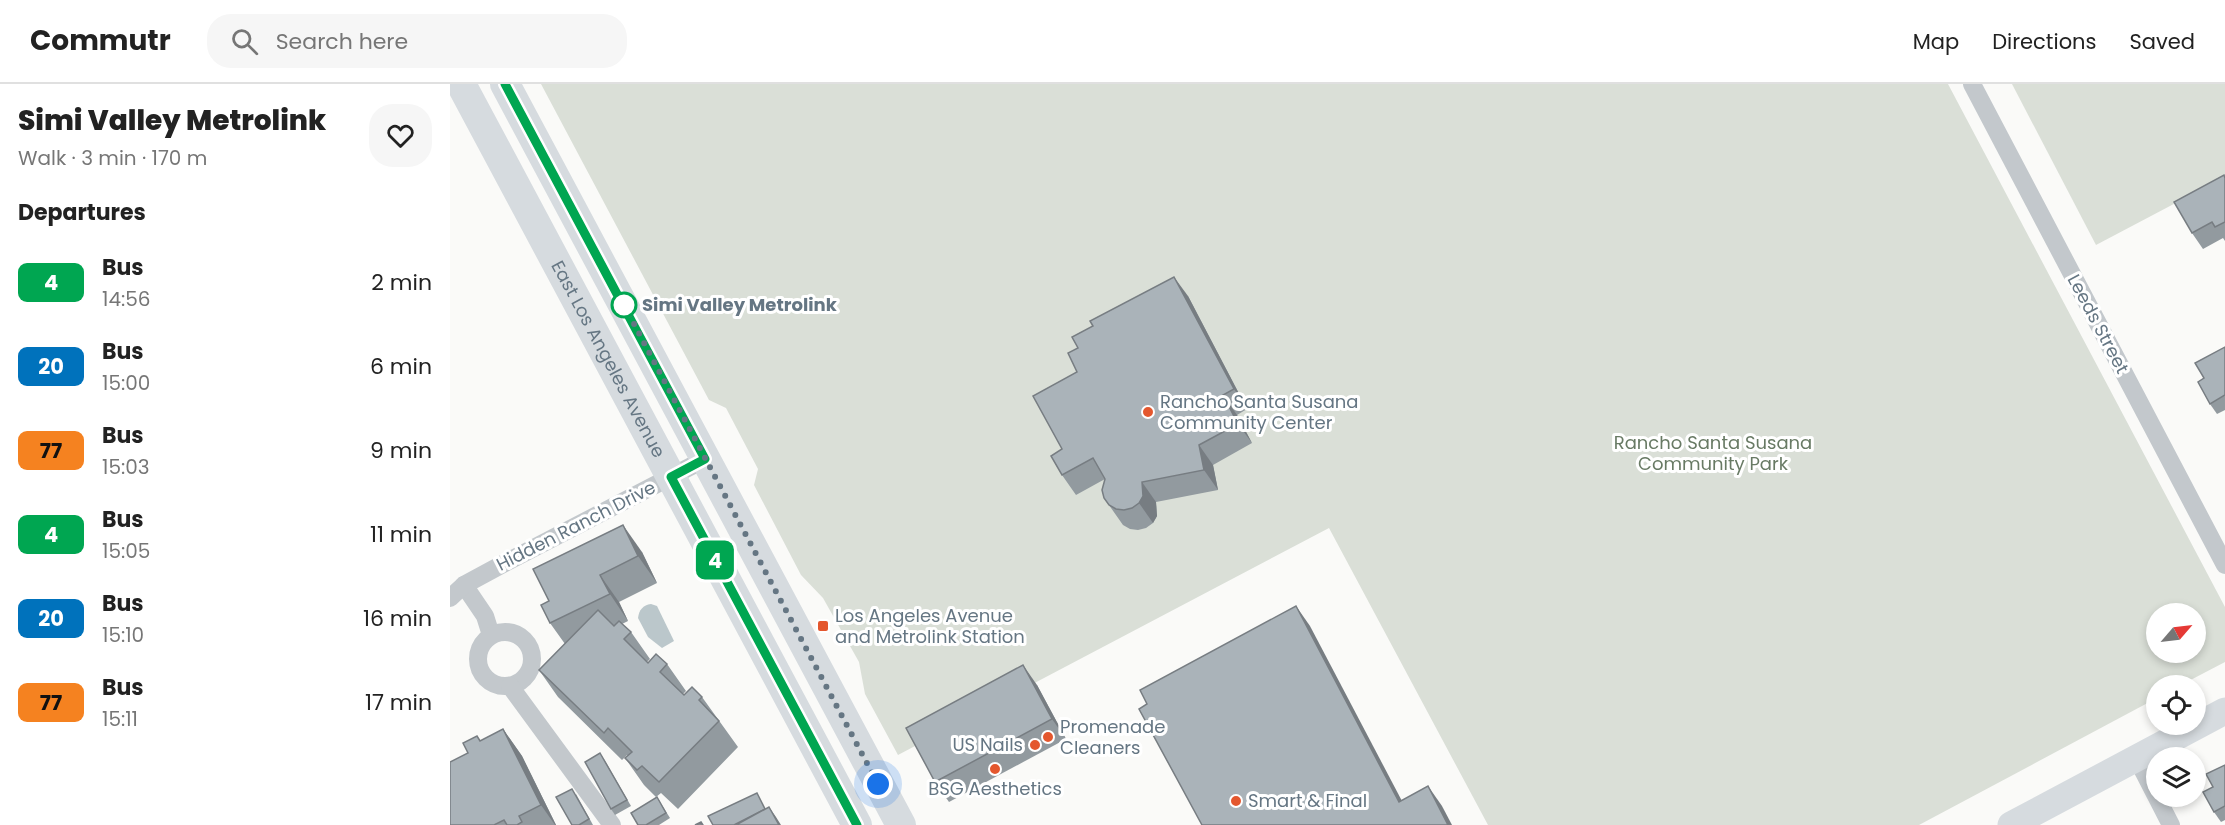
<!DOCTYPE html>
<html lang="en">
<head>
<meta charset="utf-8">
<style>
  body { margin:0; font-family:Poppins,sans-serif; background:#f6f6f6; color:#222; height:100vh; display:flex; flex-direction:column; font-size:22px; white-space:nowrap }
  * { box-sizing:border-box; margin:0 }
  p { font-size:20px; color:#767676 }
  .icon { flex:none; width:33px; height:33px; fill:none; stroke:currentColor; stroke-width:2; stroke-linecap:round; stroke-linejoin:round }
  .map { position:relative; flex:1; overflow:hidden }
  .details { display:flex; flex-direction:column; background:#fff; width:450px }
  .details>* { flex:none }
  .badge { padding:0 12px; border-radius:9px; font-size:21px; line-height:39px }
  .needle { width:39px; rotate:62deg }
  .fabs { position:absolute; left:1696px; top:519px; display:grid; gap:12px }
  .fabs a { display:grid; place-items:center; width:60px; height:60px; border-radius:50%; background:#fff; box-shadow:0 3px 9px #0003; font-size:30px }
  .you { position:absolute; width:30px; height:30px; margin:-15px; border:4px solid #fff; border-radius:50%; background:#1a73e8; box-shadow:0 0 0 9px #1a73e833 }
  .map>.badge { position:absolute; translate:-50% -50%; box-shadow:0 0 0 3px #fff }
  h2 { padding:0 18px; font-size:22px; line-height:54px }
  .round { display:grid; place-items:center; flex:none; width:63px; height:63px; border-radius:24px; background:#f6f6f6 }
  .head { display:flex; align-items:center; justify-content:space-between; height:102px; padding:0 18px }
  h1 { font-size:28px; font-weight:800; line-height:45px }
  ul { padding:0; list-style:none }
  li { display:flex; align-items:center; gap:18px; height:84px; padding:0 18px }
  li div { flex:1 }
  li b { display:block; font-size:22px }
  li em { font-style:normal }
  li .badge { min-width:66px; font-weight:700; text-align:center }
  header { display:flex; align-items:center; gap:36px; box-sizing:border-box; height:84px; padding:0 30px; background:#fff; border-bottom:2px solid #e0e0e0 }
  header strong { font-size:28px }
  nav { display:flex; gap:33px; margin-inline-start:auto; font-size:21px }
  .search { width:420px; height:54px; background:#f6f6f6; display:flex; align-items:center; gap:15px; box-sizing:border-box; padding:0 21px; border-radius:24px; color:#767676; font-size:22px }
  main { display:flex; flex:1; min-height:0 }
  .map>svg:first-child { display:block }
  .green { fill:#dadfd7; fill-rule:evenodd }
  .water { fill:#bbc7cb }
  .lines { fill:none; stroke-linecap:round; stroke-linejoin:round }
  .street { stroke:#c3c8cc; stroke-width:18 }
  .secondary { stroke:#d6dbdf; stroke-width:27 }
  .primary { stroke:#d6dbdf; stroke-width:30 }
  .wall { fill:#929a9f }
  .shaded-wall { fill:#777d82 }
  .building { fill:#aab3b9; stroke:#777d82; stroke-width:1.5 }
  .line-casing { stroke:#fff; stroke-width:14 }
  .line { stroke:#00a651; stroke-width:9 }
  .walk { stroke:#657683; stroke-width:6; stroke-dasharray:0 10.8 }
  .stop-dot { fill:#fff; stroke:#00a651; stroke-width:3 }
  .poi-dot { fill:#e4572e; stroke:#fff; stroke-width:2 }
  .labels { text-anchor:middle; stroke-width:6; stroke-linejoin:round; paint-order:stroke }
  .stop-label { font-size:18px; font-weight:bold; fill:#657683; stroke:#fff; text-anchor:start }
  .street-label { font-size:18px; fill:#657683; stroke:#fff }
  .poi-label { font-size:18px; fill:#657683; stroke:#fff; text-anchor:start }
  .park-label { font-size:18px; fill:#687a64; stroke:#fff }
</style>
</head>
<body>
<header>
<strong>Commutr</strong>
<div class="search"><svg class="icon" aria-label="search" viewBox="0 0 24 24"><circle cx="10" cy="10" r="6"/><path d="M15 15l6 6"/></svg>Search here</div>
<nav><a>Map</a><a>Directions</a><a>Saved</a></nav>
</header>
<main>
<section class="details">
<div class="head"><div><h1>Simi Valley Metrolink</h1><p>Walk · 3 min · 170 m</p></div><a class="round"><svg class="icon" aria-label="heart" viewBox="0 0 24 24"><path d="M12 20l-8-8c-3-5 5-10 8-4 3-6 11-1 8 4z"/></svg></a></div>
<h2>Departures</h2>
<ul>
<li><span class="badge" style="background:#00a651;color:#fff">4</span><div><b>Bus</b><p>14:56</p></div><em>2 min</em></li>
<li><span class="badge" style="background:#0072bc;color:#fff">20</span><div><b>Bus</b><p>15:00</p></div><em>6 min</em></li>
<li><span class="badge" style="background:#f58220;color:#111">77</span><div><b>Bus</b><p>15:03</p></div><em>9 min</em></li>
<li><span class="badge" style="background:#00a651;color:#fff">4</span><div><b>Bus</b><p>15:05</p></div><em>11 min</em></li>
<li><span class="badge" style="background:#0072bc;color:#fff">20</span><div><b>Bus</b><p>15:10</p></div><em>16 min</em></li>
<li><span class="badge" style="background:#f58220;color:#111">77</span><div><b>Bus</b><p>15:11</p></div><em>17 min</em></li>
</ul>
</section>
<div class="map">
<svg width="1775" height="741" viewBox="0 0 1775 741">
  <rect width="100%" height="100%" fill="#fafaf8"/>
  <g class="green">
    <path d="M91 0H1498L1775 523V578L1731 601 1707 602V614L1469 741H1038L879 444 448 671 415 610 409 578 373 514 351 491 304 401 308 385 276 324 259 316ZM1707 530H1746V568H1707Z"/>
    <polygon points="1562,0 1775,0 1775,93 1646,161"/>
  </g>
  <path class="water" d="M201 520 207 522 224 557 212 564 198 553 188 534C189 526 193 521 201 520Z"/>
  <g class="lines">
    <g class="street">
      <polyline points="1522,0 1775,481"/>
      <polyline points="14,501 35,532 41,551"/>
      <polyline points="0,514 14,501 51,481 255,375"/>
      <circle cx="55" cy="575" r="27"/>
      <polyline points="60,602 162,741"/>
      <polyline points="1687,675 1721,741"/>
    </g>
    <polyline class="secondary" points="1561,741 1775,627"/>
    <g class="primary">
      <path id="s1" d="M11 0 407 741"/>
      <polyline points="55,0 451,741"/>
    </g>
  </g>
  <g class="wall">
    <polygon points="1775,93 1775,157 1773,154 1753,165 1742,149"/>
    <polygon points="738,212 797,325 787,331 802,359 763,381 768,406 706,418 707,432 703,439 696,444 688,446 680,445 673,441 654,414 655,395 626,411 612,391 612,365"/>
    <polygon points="1775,263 1775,326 1767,330 1760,320 1754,294"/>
    <polygon points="192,468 207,499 169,518 178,537 172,540 181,548 200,575 197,578 198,579 217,580 236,607 233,610 234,611 252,613 288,663 228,725 211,709 206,713 194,701 175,674 178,672 177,671 172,676 108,613 89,586 115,560 100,539 91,521"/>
    <polygon points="587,601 616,655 499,718 485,698"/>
    <polygon points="53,645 72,672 106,741 0,741 18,669 27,652 31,657"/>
    <polygon points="154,675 181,722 165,731 161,725"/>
    <polygon points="1775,681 1775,736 1771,738 1764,728 1763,703"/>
    <polygon points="126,710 143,741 122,741"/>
    <polygon points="207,713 220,734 209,741 188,741"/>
  </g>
  <g class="shaded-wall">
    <polygon points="724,193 738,212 797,325 784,305"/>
    <polygon points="773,311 787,331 802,359 788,340"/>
    <polygon points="749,361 763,381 768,406 754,386"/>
    <polygon points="692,398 706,418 707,432 703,439 689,419"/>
    <polygon points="173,441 192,468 207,499 188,472"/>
    <polygon points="150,491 169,518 178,537 160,510"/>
    <polygon points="846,522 860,542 963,738 949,718"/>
    <polygon points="573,581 587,601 616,655 602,635"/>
    <polygon points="53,645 72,672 106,741 105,741 91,721"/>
    <polygon points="978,702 992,722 1002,741 998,741"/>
    <polygon points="319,723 326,733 331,741 329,741"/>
  </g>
  <g class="building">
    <polygon points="1774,91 1775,94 1775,138 1765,143 1762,138 1742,149 1724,118"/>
    <polygon points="724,193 784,305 773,311 788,340 749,361 754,386 692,398 693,412 689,419 682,424 674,426 666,425 659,421 654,414 652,406 655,395 643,374 612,391 601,372 612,365 583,312 627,288 618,269 628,264 622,253 643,242 640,237"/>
    <polygon points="1775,263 1775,311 1760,320 1748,298 1754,294 1745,279"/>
    <polygon points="173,441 188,472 150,491 160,510 100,539 91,521 99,517 83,485"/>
    <polygon points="846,522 949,718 978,702 998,741 752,741 689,625 697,620 690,606"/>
    <polygon points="148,526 164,542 169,537 181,548 174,555 198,579 206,570 217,580 210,588 234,611 242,603 252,613 249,616 269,637 209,698 192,682 187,686 175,674 182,668 158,644 154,649 89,586"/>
    <polygon points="573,581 602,635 485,698 456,644"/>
    <polygon points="53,645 91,721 69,732 72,738 67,741 57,741 54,736 44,741 0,741 0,678 18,669 13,659 27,652 30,657"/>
    <polygon points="150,669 177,716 161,725 135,678"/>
    <polygon points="1775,681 1775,722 1764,728 1753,708 1763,703 1756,690"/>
    <polygon points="122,705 139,735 129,741 122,741 106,713"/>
    <polygon points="307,709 315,725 284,741 263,741 258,732"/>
    <polygon points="207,713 216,729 196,741 188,741 181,729"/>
    <polygon points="319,723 329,741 286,741"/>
    <polygon points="251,738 253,741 245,741"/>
  </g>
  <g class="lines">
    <g class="line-casing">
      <polyline id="line" points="55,0 255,375 221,393 407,741"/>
    </g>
    <use href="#line" class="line"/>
    <polyline class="walk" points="174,221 428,700"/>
  </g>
  <circle class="stop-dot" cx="174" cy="221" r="12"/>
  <g class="poi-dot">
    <circle cx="698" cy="328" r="6"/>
    <rect x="367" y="536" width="12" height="12" rx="3"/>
    <circle cx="598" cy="653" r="6"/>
    <circle cx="585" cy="661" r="6"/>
    <circle cx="545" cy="685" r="6"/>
    <circle cx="786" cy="717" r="6"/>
  </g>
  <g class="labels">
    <g class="stop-label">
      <text x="192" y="227">Simi Valley Metrolink</text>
    </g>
    <g class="street-label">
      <text transform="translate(1648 240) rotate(62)" y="6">Leeds Street</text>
      <text dy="6" stroke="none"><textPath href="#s1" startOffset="312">East Los Angeles Avenue</textPath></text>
      <text transform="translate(126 442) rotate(-27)" y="6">Hidden Ranch Drive</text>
    </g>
    <g class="poi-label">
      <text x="710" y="324">Rancho Santa Susana<tspan x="710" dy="21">Community Center</tspan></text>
      <text x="385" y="538">Los Angeles Avenue<tspan x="385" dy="21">and Metrolink Station</tspan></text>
      <text x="610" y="649">Promenade<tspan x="610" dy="21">Cleaners</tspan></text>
      <text x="573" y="667" text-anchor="end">US Nails</text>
      <text x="545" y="711" text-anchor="middle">BSG Aesthetics</text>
      <text x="798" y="723">Smart &amp; Final</text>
    </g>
    <g class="park-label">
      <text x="1263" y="365">Rancho Santa Susana<tspan x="1263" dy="21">Community Park</tspan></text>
    </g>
  </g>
</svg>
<div class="fabs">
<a><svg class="needle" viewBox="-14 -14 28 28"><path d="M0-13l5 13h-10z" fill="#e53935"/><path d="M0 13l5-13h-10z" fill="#767676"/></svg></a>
<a><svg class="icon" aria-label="locate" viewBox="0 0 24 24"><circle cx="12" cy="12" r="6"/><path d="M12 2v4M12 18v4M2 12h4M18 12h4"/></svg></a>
<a><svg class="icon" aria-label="layers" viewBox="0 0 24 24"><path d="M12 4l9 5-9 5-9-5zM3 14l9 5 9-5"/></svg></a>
</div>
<div class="you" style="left:428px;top:700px"></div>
<b class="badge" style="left:265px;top:476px;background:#00a651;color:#fff">4</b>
</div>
</main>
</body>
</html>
